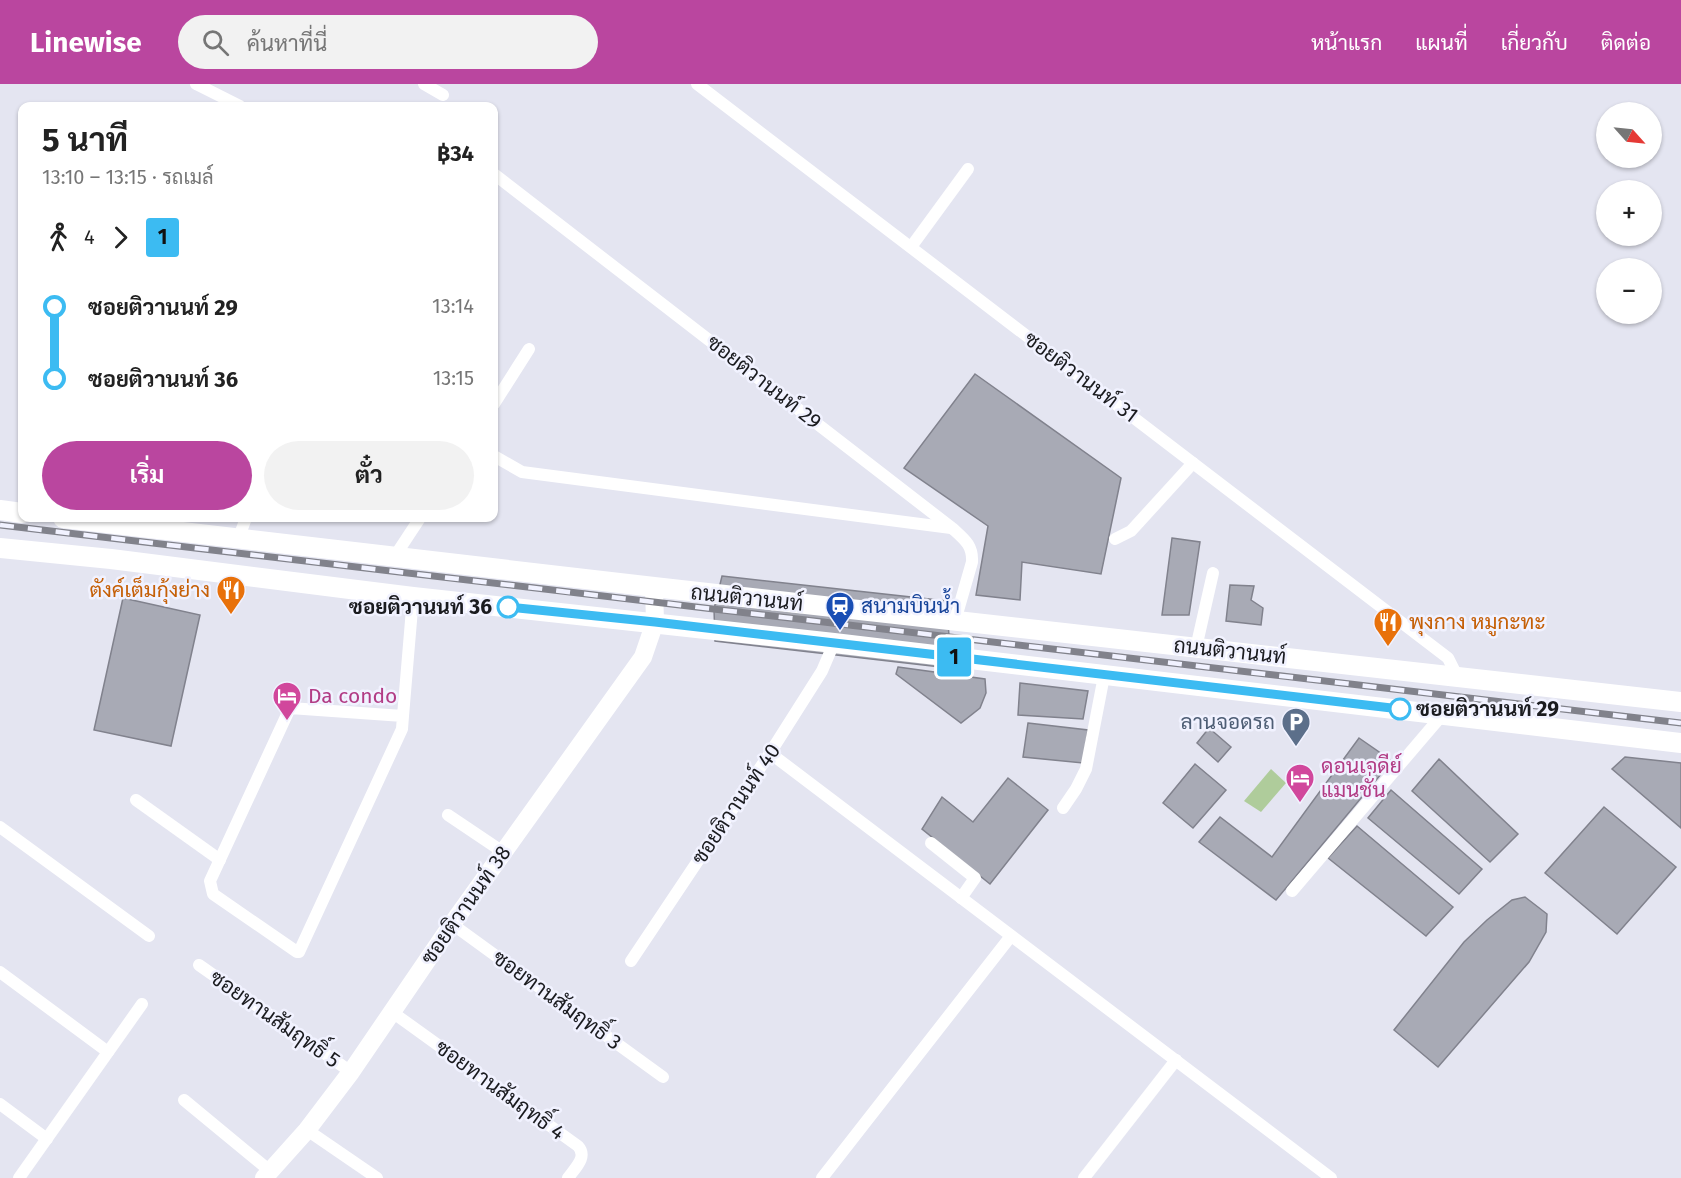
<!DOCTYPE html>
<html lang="th">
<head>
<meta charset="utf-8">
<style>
  body { margin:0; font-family:"Fira Sans",Sarabun,sans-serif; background:#f2f2f2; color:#222; height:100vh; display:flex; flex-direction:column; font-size:22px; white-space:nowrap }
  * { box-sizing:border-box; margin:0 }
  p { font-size:20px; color:#767676 }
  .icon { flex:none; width:33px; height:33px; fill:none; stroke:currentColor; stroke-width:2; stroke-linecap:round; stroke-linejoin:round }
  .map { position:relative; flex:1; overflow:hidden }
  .sheet { position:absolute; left:18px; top:18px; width:480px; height:420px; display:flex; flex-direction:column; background:#fff; border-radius:12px; box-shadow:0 2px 4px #0004 }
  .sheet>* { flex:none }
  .badge { padding:0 12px; border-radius:4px; font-size:21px; line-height:39px }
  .needle { width:39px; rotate:117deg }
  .buttons { position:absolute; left:1596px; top:18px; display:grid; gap:12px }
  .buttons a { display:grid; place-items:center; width:66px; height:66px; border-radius:50%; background:#fff; box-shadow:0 2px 4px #0004; font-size:30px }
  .map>.badge { position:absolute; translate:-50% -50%; box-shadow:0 0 0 3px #fff }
  .legs { display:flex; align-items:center; gap:9px; height:66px; padding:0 24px; font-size:20px }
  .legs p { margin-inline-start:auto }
  .overview { display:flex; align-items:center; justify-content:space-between; height:102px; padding:0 24px }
  h1 { font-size:33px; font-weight:700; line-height:45px }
  .cta { display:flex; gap:12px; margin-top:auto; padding:12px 24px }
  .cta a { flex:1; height:69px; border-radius:36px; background:#ba469f; color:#fff; font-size:24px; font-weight:700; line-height:69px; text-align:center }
  .cta a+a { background:#f2f2f2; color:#222 }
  ul { padding:0 24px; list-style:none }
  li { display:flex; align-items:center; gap:21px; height:72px; font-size:22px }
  li i { display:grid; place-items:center; width:9px; height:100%; margin:0 8px; background:currentColor }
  li i::after { content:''; width:15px; height:15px; margin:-8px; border:4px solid; border-radius:50%; background:#fff }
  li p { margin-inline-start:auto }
  li:first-child i { background:linear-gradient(#0000 50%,currentColor 0) }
  li:last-child i { background:linear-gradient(currentColor 50%,#0000 0) }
  header { display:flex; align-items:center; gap:36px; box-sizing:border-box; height:84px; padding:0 30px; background:#ba469f; color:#fff }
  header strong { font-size:28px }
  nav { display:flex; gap:33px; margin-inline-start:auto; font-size:21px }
  .search { width:420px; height:54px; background:#f2f2f2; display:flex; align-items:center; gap:15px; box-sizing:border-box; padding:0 21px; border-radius:33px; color:#767676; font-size:22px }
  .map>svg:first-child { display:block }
  .green { fill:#afcc9b }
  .building { fill:#a8aab5; stroke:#81828d; stroke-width:1.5 }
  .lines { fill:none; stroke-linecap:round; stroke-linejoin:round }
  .street { stroke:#fff; stroke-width:12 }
  .secondary { stroke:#fff; stroke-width:18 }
  .primary { stroke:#fff; stroke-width:20 }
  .rail-casing { stroke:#81828b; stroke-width:7 }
  .rail { stroke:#f1f2ff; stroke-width:4.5; stroke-dasharray:14; stroke-linecap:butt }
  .line-1-casing { stroke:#fff; stroke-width:14 }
  .line-1 { stroke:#3cbbf2; stroke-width:9 }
  .stop-1-dot { fill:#fff; stroke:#3cbbf2; stroke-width:3 }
  .labels { text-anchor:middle; stroke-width:5; stroke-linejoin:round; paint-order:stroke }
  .street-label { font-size:21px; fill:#1a1b1f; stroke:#f1f2ff }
  .food-label { font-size:21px; fill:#c56008; stroke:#f1f2ff; text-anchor:end }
  .transit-label { font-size:21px; fill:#164399; stroke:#f1f2ff; text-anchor:start }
  .stop-label { font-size:21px; font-weight:bold; fill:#1a1b1f; stroke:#f1f2ff; text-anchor:end }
  .hotel-label { font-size:21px; fill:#b23c85; stroke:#f1f2ff; text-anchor:start }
  .service-label { font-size:21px; fill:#4e5e75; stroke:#f1f2ff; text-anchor:end }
</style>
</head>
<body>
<header>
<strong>Linewise</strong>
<div class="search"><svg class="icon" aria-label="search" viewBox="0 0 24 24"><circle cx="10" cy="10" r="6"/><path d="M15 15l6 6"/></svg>ค้นหาที่นี่</div>
<nav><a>หน้าแรก</a><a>แผนที่</a><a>เกี่ยวกับ</a><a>ติดต่อ</a></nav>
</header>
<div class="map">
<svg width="1681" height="1094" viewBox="0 0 1681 1094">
  <rect width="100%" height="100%" fill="#e4e5f1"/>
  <polygon class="green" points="1271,685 1286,699 1261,728 1244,717"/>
  <g class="building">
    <polygon points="975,290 1121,394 1101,490 1022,478 1020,516 976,511 988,442 904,384"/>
    <polygon points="1172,454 1200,458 1189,531 1162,531"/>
    <polygon points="722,492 947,517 949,553 940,583 715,557 714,525"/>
    <polygon points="1230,501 1254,502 1251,516 1263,524 1261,541 1226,537"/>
    <polygon points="123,514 200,531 171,662 94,646"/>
    <polygon points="898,583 985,595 986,609 980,624 961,639 896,590"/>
    <polygon points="1020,599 1088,607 1083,635 1018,631"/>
    <polygon points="1028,639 1088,646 1083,679 1023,673"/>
    <polygon points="1209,644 1231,663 1218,678 1197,659"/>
    <polygon points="1359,654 1392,677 1276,816 1199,758 1220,733 1272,773"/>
    <polygon points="1625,673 1681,679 1681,744 1612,685"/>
    <polygon points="1439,675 1518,750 1490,778 1412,707"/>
    <polygon points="1195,680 1226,706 1193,744 1163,719"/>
    <polygon points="1008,694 1048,726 990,800 922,745 942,713 973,738"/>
    <polygon points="1391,706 1482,785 1459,810 1368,734"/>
    <polygon points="1604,723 1676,783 1617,850 1545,789"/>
    <polygon points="1357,742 1453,823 1426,852 1328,774"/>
    <polygon points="1525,813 1547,830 1546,848 1529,878 1438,983 1394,946 1464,858 1487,836 1512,816"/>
  </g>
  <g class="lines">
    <g class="street">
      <polyline points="196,0 240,22"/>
      <polyline points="424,0 443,11"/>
      <polyline points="697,0 1448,574 1457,592"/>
      <path d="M494 90 952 444C964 455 973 461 972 478L955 537"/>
      <polyline points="911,163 968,85"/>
      <polyline points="494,320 529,265"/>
      <polyline points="494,372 522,388 951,444"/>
      <polyline points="239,453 246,434"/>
      <polyline points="1115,455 1131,447 1193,379"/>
      <polyline points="395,472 420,434"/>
      <polyline points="1196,564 1213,489"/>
      <polyline points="403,632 290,624 210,797 213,810 297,868 299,868 402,645 403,632 413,513"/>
      <polyline points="770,669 1331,1094"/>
      <polyline points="136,716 220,776"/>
      <polyline points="1063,724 1076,705 1086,685 1104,592"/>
      <polyline points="448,731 503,768"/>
      <polyline points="0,743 149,852"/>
      <polyline points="931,759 975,794 961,814"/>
      <polyline points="1292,807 1443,630"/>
      <polyline points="452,840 663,993"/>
      <polyline points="631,877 770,669 822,587 834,559"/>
      <polyline points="199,881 351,988"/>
      <polyline points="0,888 108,968"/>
      <path d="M392 928 578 1062C588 1073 575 1084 568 1094"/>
      <polyline points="184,1016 270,1087"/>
      <polyline points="0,1020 47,1055"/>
      <polyline points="307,1046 377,1094"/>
      <polyline points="19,1094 142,920"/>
      <polyline points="822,1094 1011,852"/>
      <polyline points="1084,1094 1176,976"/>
    </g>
    <polyline class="secondary" points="264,1094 307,1046 351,988 452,840 643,573 655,538 654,503"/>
    <g class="primary">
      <polyline points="0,426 22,429"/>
      <polyline points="63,434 654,503 1681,618"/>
      <polyline points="0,464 111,475 413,513 834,559 1681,659"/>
    </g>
    <g class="rail-casing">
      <polyline id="rail" points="0,441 1681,639"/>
    </g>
    <use href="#rail" class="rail"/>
  </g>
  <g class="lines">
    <g class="line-1-casing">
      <polyline id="line-1" points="508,523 655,538 1400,625"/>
    </g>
    <use href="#line-1" class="line-1"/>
  </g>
  <defs>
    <g id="restaurant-pin" transform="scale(1.5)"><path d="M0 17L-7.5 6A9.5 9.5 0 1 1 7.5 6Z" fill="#e8710a" stroke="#f1f2ff"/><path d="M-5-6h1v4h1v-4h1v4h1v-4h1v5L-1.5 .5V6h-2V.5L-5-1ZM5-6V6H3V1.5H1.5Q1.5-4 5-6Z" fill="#fff"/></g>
    <g id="station-pin" transform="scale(1.5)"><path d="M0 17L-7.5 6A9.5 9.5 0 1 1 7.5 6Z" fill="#1a4fb4" stroke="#f1f2ff"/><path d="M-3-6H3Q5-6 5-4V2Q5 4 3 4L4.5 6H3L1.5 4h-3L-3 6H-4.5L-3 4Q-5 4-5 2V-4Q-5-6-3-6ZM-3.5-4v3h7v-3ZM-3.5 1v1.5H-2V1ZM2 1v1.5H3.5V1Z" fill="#fff"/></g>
    <g id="hotel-pin" transform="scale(1.5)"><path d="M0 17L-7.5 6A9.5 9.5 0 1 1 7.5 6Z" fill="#d1479c" stroke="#f1f2ff"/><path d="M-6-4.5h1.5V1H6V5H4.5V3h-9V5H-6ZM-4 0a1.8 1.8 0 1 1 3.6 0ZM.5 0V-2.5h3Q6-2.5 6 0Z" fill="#fff"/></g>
    <g id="parking-pin" transform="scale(1.5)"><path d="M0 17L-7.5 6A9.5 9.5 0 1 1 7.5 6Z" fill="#5c6f8a" stroke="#f1f2ff"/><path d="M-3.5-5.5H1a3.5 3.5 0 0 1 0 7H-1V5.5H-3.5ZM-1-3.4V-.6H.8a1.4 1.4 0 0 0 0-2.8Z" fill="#fff"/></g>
  </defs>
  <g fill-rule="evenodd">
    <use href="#restaurant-pin" x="231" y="506"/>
    <use href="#station-pin" x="840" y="522"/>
    <use href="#restaurant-pin" x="1388" y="538"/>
    <use href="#hotel-pin" x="287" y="612"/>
    <use href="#parking-pin" x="1296" y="638"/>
    <use href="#hotel-pin" x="1300" y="694"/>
  </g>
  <g class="stop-1-dot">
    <circle cx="508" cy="523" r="10"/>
    <circle cx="1400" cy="625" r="10"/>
  </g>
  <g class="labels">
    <g class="street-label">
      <text transform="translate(1081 293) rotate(37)" y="7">ซอยติวานนท์ 31</text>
      <text transform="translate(764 298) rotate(38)" y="7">ซอยติวานนท์ 29</text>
      <text transform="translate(747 514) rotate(6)" y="7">ถนนติวานนท์</text>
      <text transform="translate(1230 567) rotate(6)" y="7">ถนนติวานนท์</text>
      <text transform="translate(736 720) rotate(-56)" y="7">ซอยติวานนท์ 40</text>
      <text transform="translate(466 821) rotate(-55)" y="7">ซอยติวานนท์ 38</text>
      <text transform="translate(557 916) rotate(36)" y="7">ซอยทานสัมฤทธิ์ 3</text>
      <text transform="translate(275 935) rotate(35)" y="7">ซอยทานสัมฤทธิ์ 5</text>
      <text transform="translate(500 1006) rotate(36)" y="7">ซอยทานสัมฤทธิ์ 4</text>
    </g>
    <g class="food-label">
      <text x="210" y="513">ตังค์เต็มกุ้งย่าง</text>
      <text x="1409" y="545" text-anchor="start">พุงกาง หมูกะทะ</text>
    </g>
    <g class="transit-label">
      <text x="861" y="529">สนามบินน้ำ</text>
    </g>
    <g class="stop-label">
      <text x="492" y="530">ซอยติวานนท์ 36</text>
      <text x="1416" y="632" text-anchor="start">ซอยติวานนท์ 29</text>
    </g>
    <g class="hotel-label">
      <text x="308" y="619">Da condo</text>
      <text x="1321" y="689">ดอนเจดีย์<tspan x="1321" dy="24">แมนชั่น</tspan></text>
    </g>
    <g class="service-label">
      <text x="1275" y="645">ลานจอดรถ</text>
    </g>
  </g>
</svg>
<div class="buttons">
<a><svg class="needle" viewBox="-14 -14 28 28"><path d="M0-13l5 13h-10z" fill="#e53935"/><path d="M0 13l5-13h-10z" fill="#767676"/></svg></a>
<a>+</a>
<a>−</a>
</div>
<b class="badge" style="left:954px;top:573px;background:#3cbbf2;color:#111">1</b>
<section class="sheet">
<div class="overview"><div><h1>5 นาที</h1><p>13:10 – 13:15 · รถเมล์</p></div><b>฿34</b></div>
<div class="legs"><svg class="icon" aria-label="walk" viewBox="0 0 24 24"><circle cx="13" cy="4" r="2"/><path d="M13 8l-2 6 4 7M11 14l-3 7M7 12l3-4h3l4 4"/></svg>4<svg class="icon" aria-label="forward" viewBox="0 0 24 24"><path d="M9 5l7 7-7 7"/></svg><b class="badge" style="background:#3cbbf2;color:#111">1</b></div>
<ul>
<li><i style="color:#3cbbf2"></i><b>ซอยติวานนท์ 29</b><p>13:14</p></li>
<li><i style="color:#3cbbf2"></i><b>ซอยติวานนท์ 36</b><p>13:15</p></li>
</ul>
<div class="cta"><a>เริ่ม</a><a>ตั๋ว</a></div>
</section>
</div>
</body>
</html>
